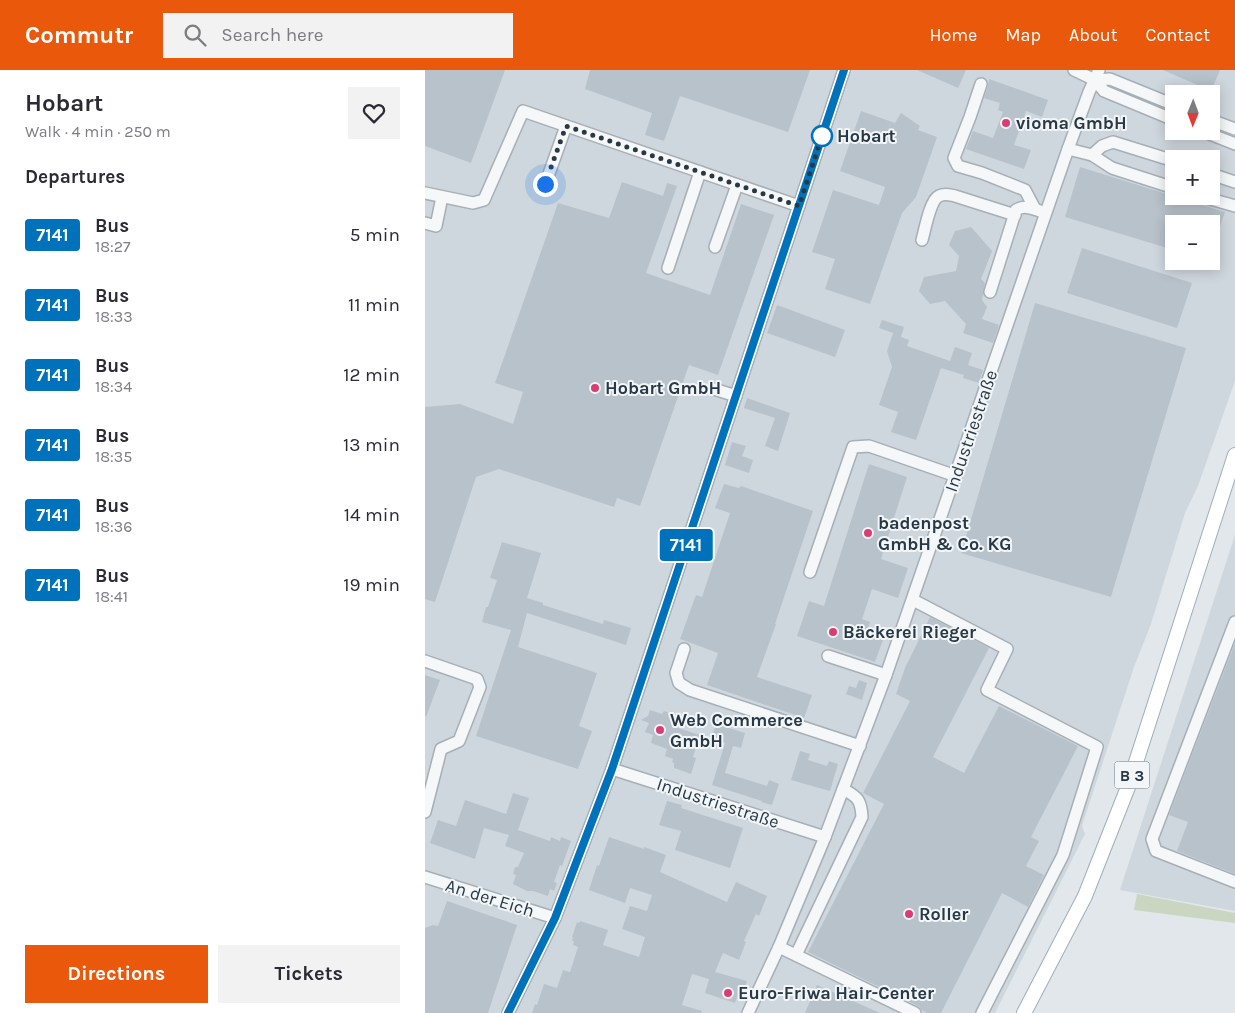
<!DOCTYPE html>
<html lang="en">
<head>
<meta charset="utf-8">
<style>
  body { margin:0; font-family:Karla,sans-serif; background:#f2f2f3; color:#2b2b33; height:100vh; display:flex; flex-direction:column; font-size:19px; white-space:nowrap }
  * { box-sizing:border-box; margin:0 }
  p { font-size:16px; color:#7c7c81 }
  .icon { flex:none; width:28px; height:28px; fill:none; stroke:currentColor; stroke-width:2; stroke-linecap:round; stroke-linejoin:round }
  .map { position:relative; flex:1; overflow:hidden }
  .side { display:flex; flex-direction:column; background:#fff; width:425px }
  .side>* { flex:none }
  .badge { padding:0 10px; border-radius:4px; font-size:18px; line-height:32px }
  .needle { width:32px; rotate:181deg }
  .tools { position:absolute; left:740px; top:15px; display:grid; gap:10px }
  .tools a { display:grid; place-items:center; width:55px; height:55px; border-radius:0px; background:#fff; box-shadow:0 2px 12px #0003; font-size:25px }
  .you { position:absolute; width:25px; height:25px; margin:-12px; border:4px solid #fff; border-radius:50%; background:#1a73e8; box-shadow:0 0 0 8px #1a73e833 }
  .map>.badge { position:absolute; translate:-50% -50%; box-shadow:0 0 0 2px #fff }
  h2 { padding:0 25px; font-size:19px; line-height:45px }
  .round { display:grid; place-items:center; flex:none; width:52px; height:52px; border-radius:0px; background:#f2f2f3 }
  .summary { display:flex; align-items:center; justify-content:space-between; height:85px; padding:0 25px }
  h1 { font-size:24px; font-weight:700; line-height:38px }
  .cta { display:flex; gap:10px; margin-top:auto; padding:10px 25px }
  .cta a { flex:1; height:58px; border-radius:0px; background:#ea580c; color:#fff; font-size:20px; font-weight:700; line-height:58px; text-align:center }
  .cta a+a { background:#f2f2f3; color:#2b2b33 }
  ul { padding:0; list-style:none }
  li { display:flex; align-items:center; gap:15px; height:70px; padding:0 25px }
  li div { flex:1 }
  li b { display:block; font-size:19px }
  li em { font-style:normal }
  li .badge { min-width:55px; font-weight:700; text-align:center }
  header { display:flex; align-items:center; gap:30px; box-sizing:border-box; height:70px; padding:0 25px; background:#ea580c; color:#fff }
  header strong { font-size:24px }
  nav { display:flex; gap:28px; margin-inline-start:auto; font-size:18px }
  .search { width:350px; height:45px; background:#f2f2f3; display:flex; align-items:center; gap:12px; box-sizing:border-box; padding:0 18px; border-radius:0px; color:#7c7c81; font-size:19px }
  main { display:flex; flex:1; min-height:0 }
  .map>svg:first-child { display:block }
  .built { fill:#cfd7de; fill-rule:evenodd }
  .green { fill:#cbd6c2 }
  .building { fill:#b8c2ca }
  .lines { fill:none; stroke-linecap:round; stroke-linejoin:round }
  .minor-casing { stroke:#a6afb6; stroke-width:14 }
  .major-casing { stroke:#a0aeb8; stroke-width:16 }
  .minor { stroke:#f5f7f9; stroke-width:11 }
  .major { stroke:#fff; stroke-width:14 }
  .line-casing { stroke:#fff; stroke-width:11 }
  .line { stroke:#0072bc; stroke-width:8 }
  .walk { stroke:#283845; stroke-width:5; stroke-dasharray:0 9 }
  .poi-dot { fill:#da3d72; stroke:#f2f6f8; stroke-width:2 }
  .stop-dot { fill:#fff; stroke:#0072bc; stroke-width:2.5 }
  .labels { text-anchor:middle; stroke-width:4; stroke-linejoin:round; paint-order:stroke }
  .shield { fill:#f2f6f8; stroke:#65717b; stroke-width:1 }
  .shield-label { font-size:16px; font-weight:bold; fill:#283845 }
  .poi-label { font-size:18px; font-weight:bold; fill:#283845; stroke:#f2f6f8; text-anchor:start }
  .stop-label { font-size:18px; font-weight:bold; fill:#283845; stroke:#f2f6f8; text-anchor:start }
  .street-label { font-size:18px; fill:#283845; stroke:#f2f6f8 }
</style>
</head>
<body>
<header>
<strong>Commutr</strong>
<div class="search"><svg class="icon" aria-label="search" viewBox="0 0 24 24"><circle cx="10" cy="10" r="6"/><path d="M15 15l6 6"/></svg>Search here</div>
<nav><a>Home</a><a>Map</a><a>About</a><a>Contact</a></nav>
</header>
<main>
<section class="side">
<div class="summary"><div><h1>Hobart</h1><p>Walk · 4 min · 250 m</p></div><a class="round"><svg class="icon" aria-label="heart" viewBox="0 0 24 24"><path d="M12 20l-8-8c-3-5 5-10 8-4 3-6 11-1 8 4z"/></svg></a></div>
<h2>Departures</h2>
<ul>
<li><span class="badge" style="background:#0072bc;color:#fff">7141</span><div><b>Bus</b><p>18:27</p></div><em>5 min</em></li>
<li><span class="badge" style="background:#0072bc;color:#fff">7141</span><div><b>Bus</b><p>18:33</p></div><em>11 min</em></li>
<li><span class="badge" style="background:#0072bc;color:#fff">7141</span><div><b>Bus</b><p>18:34</p></div><em>12 min</em></li>
<li><span class="badge" style="background:#0072bc;color:#fff">7141</span><div><b>Bus</b><p>18:35</p></div><em>13 min</em></li>
<li><span class="badge" style="background:#0072bc;color:#fff">7141</span><div><b>Bus</b><p>18:36</p></div><em>14 min</em></li>
<li><span class="badge" style="background:#0072bc;color:#fff">7141</span><div><b>Bus</b><p>18:41</p></div><em>19 min</em></li>
</ul>
<div class="cta"><a>Directions</a><a>Tickets</a></div>
</section>
<div class="map">
<svg width="810" height="943" viewBox="0 0 810 943">
  <rect width="100%" height="100%" fill="#e2e7eb"/>
  <g class="built">
    <path d="M0 0H810V311L773 416 760 443 726 554 709 597 657 756 660 764 570 943H0ZM749 24H786V61H749ZM749 89H786V126H749ZM749 154H786V191H749Z"/>
    <polygon points="810,465 810,841 695,820"/>
  </g>
  <polygon class="green" points="712,824 810,843 810,853 709,840"/>
  <g class="building">
    <polygon points="0,0 80,0 46,93 0,76"/>
    <polygon points="165,0 385,0 363,62 255,26 239,71 220,65 227,43 160,19"/>
    <polygon points="492,0 541,0 533,18"/>
    <polygon points="738,0 795,0 786,21"/>
    <polygon points="564,9 623,30 617,47 601,41 589,75 606,80 599,99 541,79 548,61 568,68 578,42 573,40 575,33 559,28 563,16"/>
    <polygon points="436,41 470,53 476,43 495,56 493,60 512,67 491,127 477,143 445,234 400,219 410,189 387,182 408,120 454,135 460,117 415,101"/>
    <polygon points="655,97 800,142 788,178 786,178 786,154 749,154 749,180 640,147"/>
    <polygon points="197,112 238,126 242,113 252,116 221,203 285,225 316,134 349,145 293,305 264,295 215,436 192,428 189,437 74,399 51,407 10,532 0,529 0,337 35,334 88,354 98,322 70,313 133,133 184,148"/>
    <polygon points="546,157 567,181 556,209 560,213 557,230 562,237 557,249 574,255 568,273 538,263 541,254 520,231 505,234 494,221 499,207 531,201 534,186 524,175 530,161"/>
    <polygon points="657,178 767,213 752,258 642,223"/>
    <polygon points="610,233 761,278 686,527 536,483"/>
    <polygon points="352,235 420,260 410,287 342,263"/>
    <polygon points="457,250 479,257 476,267 484,270 482,276 525,291 530,277 547,283 543,295 558,300 554,313 538,308 539,305 516,298 491,370 466,362 473,342 454,335 467,297 462,281 468,263 454,258"/>
    <polygon points="322,328 365,343 353,381 340,376 350,348 319,338"/>
    <polygon points="307,372 321,376 317,386 328,390 324,403 300,395"/>
    <polygon points="444,394 482,407 456,489 483,498 473,528 447,519 437,549 445,552 443,558 460,564 450,592 372,566 384,531 399,536"/>
    <polygon points="299,414 314,418 316,416 388,441 350,554 351,554 332,607 387,625 379,648 282,615 293,583 255,569 271,525 277,527 305,443 290,438"/>
    <polygon points="77,472 116,483 102,528 118,533 118,535 178,554 179,550 206,558 201,575 102,543 93,577 172,603 154,656 167,661 153,699 51,666 86,560 57,552 61,537 63,537 72,510 65,508"/>
    <polygon points="505,547 564,578 508,687 539,703 574,636 653,676 606,767 614,771 601,796 619,805 603,837 577,823 516,943 502,943 497,940 493,936 383,882 459,734 438,723 485,631 471,624 480,598"/>
    <polygon points="810,573 810,804 752,781 763,752 744,745"/>
    <polygon points="0,605 15,610 1,647 0,646"/>
    <polygon points="434,610 442,613 437,630 421,624 424,616 431,618"/>
    <polygon points="225,640 237,644 239,641 248,644 246,650 252,653 250,657 275,665 268,687 271,688 266,704 249,698 249,693 247,692 248,689 240,686 242,679 226,673 228,665 220,662 224,653 216,650 223,646"/>
    <polygon points="291,654 320,663 316,678 308,676 300,703 342,716 344,710 354,714 347,735 336,732 337,731 287,715 300,673 286,669"/>
    <polygon points="375,681 385,684 383,690 402,696 404,691 413,694 405,721 366,710"/>
    <polygon points="88,723 104,728 93,760 125,771 126,767 135,771 136,767 146,771 137,796 135,795 129,812 132,813 129,821 125,819 123,826 108,821 102,821 88,814 91,805 88,804 90,797 93,797 99,783 80,776 84,765 59,758 50,789 5,773 13,750 31,756 40,730 81,744"/>
    <polygon points="242,731 257,735 256,738 318,758 305,798 250,780 256,761 234,755"/>
    <polygon points="184,767 219,779 219,777 241,785 235,802 302,832 311,812 342,826 334,846 331,844 319,871 321,872 314,890 298,883 290,902 322,911 319,921 315,919 310,933 280,923 284,909 267,904 257,935 277,941 276,943 107,943 110,934 112,935 119,914 132,918 138,900 145,902 153,877 148,875 149,871 147,871 148,868 147,867 152,852 154,853 155,851 183,860 178,875 214,887 220,867 197,859 205,836 222,841 227,825 205,818 200,833 164,820 172,795 174,796"/>
    <polygon points="22,831 92,855 63,943 0,943 0,858 8,855 13,856"/>
    <polygon points="392,915 455,943 380,943"/>
  </g>
  <g class="lines">
    <g class="minor-casing">
      <g id="minor">
        <polyline points="649,0 670,10 685,9 749,35"/>
        <polyline points="670,10 679,21 749,50"/>
        <polyline points="556,14 545,47 529,88 533,96 557,103 600,120 610,139"/>
        <polyline points="786,50 810,59"/>
        <polyline points="777,61 810,74"/>
        <polyline points="643,79 667,85 687,98 749,118"/>
        <polyline points="667,85 677,76 688,72 749,91"/>
        <polyline points="786,104 810,112"/>
        <polyline points="120,115 141,56"/>
        <polyline points="0,123 48,133 59,130 98,41 374,136"/>
        <polyline points="775,126 810,136"/>
        <polyline points="0,153 11,156 17,127"/>
        <path d="M497 170C500 160 505 130 514 126 520 123 525 125 530 126L590 145"/>
        <polyline points="290,177 312,115"/>
        <polyline points="243,198 275,102"/>
        <path d="M565 222 591 140C599 135 606 138 615 141"/>
        <polyline points="289,319 311,326"/>
        <polyline points="385,502 428,377 444,376 531,406"/>
        <polyline points="488,530 582,579 562,620 672,677 638,785 557,943"/>
        <polyline points="810,552 727,769 731,781 810,812"/>
        <polyline points="259,579 251,603 254,613 265,620 435,676"/>
        <polyline points="403,586 461,605"/>
        <polyline points="0,591 52,609 55,617 34,671 16,679 0,742"/>
        <polyline points="187,699 400,767"/>
        <polyline points="0,807 130,848"/>
        <polyline points="354,877 490,943"/>
        <path d="M371 885 437 747C436 730 433 727 418 719"/>
        <polyline points="83,943 130,848 187,699 419,0"/>
        <polyline points="323,943 354,877 400,767 461,605 643,79 664,22 674,0"/>
      </g>
    </g>
    <g class="major-casing">
      <polyline id="major" points="599,943 660,826 703,717 810,385"/>
    </g>
    <use href="#minor" class="minor"/>
    <use href="#major" class="major"/>
  </g>
  <g class="lines">
    <g class="line-casing">
      <polyline id="line" points="83,943 130,848 187,699 419,0"/>
    </g>
    <use href="#line" class="line"/>
    <polyline class="walk" points="120,114 141,56 374,136 399,60 397,66"/>
  </g>
  <g class="poi-dot">
    <circle cx="581" cy="53" r="5"/>
    <circle cx="170" cy="318" r="5"/>
    <circle cx="443" cy="463" r="5"/>
    <circle cx="408" cy="562" r="5"/>
    <circle cx="235" cy="660" r="5"/>
    <circle cx="484" cy="844" r="5"/>
    <circle cx="303" cy="923" r="5"/>
  </g>
  <circle class="stop-dot" cx="397" cy="66" r="10"/>
  <g class="labels">
    <rect class="shield" x="689.5" y="691.5" width="35" height="27" rx="4"/>
    <g class="shield-label">
      <text x="707" y="711">B 3</text>
    </g>
    <g class="poi-label">
      <text x="591" y="59">vioma GmbH</text>
      <text x="180" y="324">Hobart GmbH</text>
      <text x="453" y="459">badenpost<tspan x="453" dy="21">GmbH &amp; Co. KG</tspan></text>
      <text x="418" y="568">Bäckerei Rieger</text>
      <text x="245" y="656">Web Commerce<tspan x="245" dy="21">GmbH</tspan></text>
      <text x="494" y="850">Roller</text>
      <text x="313" y="929">Euro-Friwa Hair-Center</text>
    </g>
    <g class="stop-label">
      <text x="412" y="72">Hobart</text>
    </g>
    <g class="street-label">
      <text transform="translate(546 361) rotate(-71)" y="6">Industriestraße</text>
      <text transform="translate(293 733) rotate(18)" y="6">Industriestraße</text>
      <text transform="translate(65 828) rotate(17)" y="6">An der Eich</text>
    </g>
  </g>
</svg>
<div class="tools">
<a><svg class="needle" viewBox="-14 -14 28 28"><path d="M0-13l5 13h-10z" fill="#e53935"/><path d="M0 13l5-13h-10z" fill="#7c7c81"/></svg></a>
<a>+</a>
<a>−</a>
</div>
<div class="you" style="left:120px;top:114px"></div>
<b class="badge" style="left:261px;top:475px;background:#0072bc;color:#fff">7141</b>
</div>
</main>
</body>
</html>
